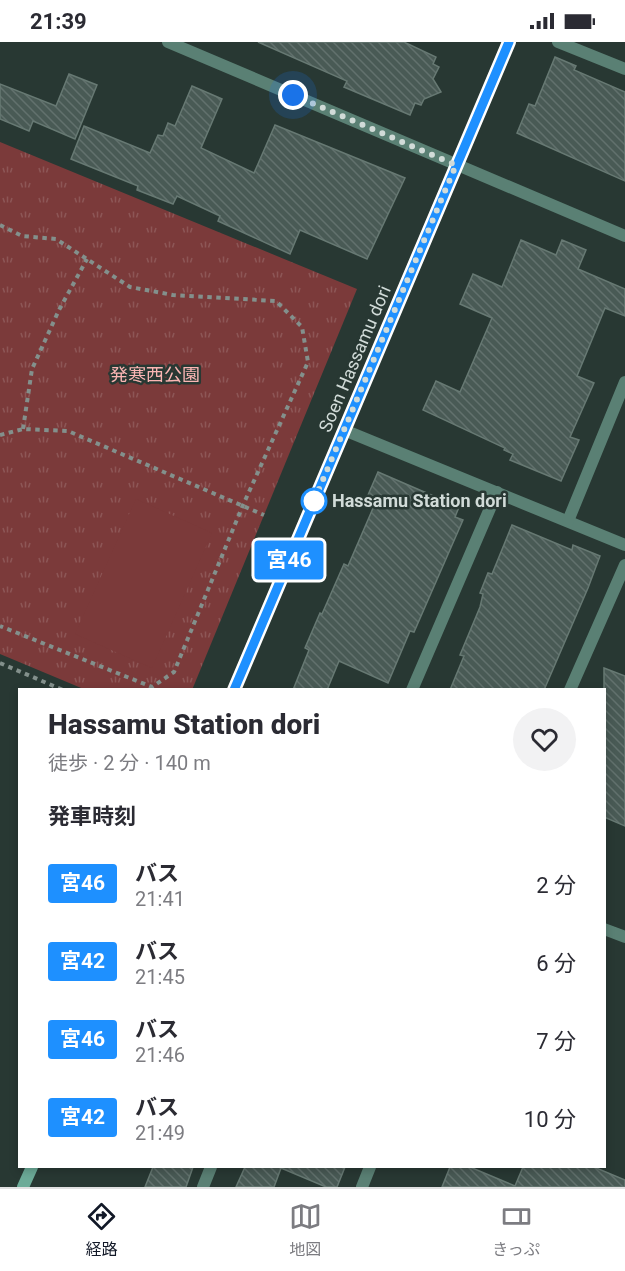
<!DOCTYPE html>
<html lang="ja">
<head>
<meta charset="utf-8">
<style>
  body { margin:0; font-family:Roboto,"Noto Sans JP",sans-serif; background:#f2f2f3; color:#2b2b33; height:100vh; display:flex; flex-direction:column; font-size:22px; white-space:nowrap }
  * { box-sizing:border-box; margin:0 }
  p { font-size:20px; color:#7c7c81 }
  .icon { flex:none; width:33px; height:33px; fill:none; stroke:currentColor; stroke-width:2; stroke-linecap:round; stroke-linejoin:round }
  .map { position:relative; flex:1; overflow:hidden }
  .sheet { position:absolute; left:18px; top:646px; width:588px; height:480px; display:flex; flex-direction:column; background:#fff; border-radius:0px; box-shadow:0 3px 9px #0003 }
  .sheet>* { flex:none }
  .badge { padding:0 12px; border-radius:4px; font-size:21px; line-height:39px }
  .you { position:absolute; width:30px; height:30px; margin:-15px; border:4px solid #fff; border-radius:50%; background:#1a73e8; box-shadow:0 0 0 9px #1a73e833 }
  .map>.badge { position:absolute; translate:-50% -50%; box-shadow:0 0 0 3px #fff }
  h2 { padding:0 30px; font-size:22px; line-height:54px }
  .round { display:grid; place-items:center; flex:none; width:63px; height:63px; border-radius:32px; background:#f2f2f3 }
  .headline { display:flex; align-items:center; justify-content:space-between; height:102px; padding:0 30px }
  h1 { font-size:28px; font-weight:800; line-height:45px }
  ul { padding:0; list-style:none }
  li { display:flex; align-items:center; gap:18px; height:78px; padding:0 30px }
  li div { flex:1 }
  li b { display:block; font-size:22px }
  li em { font-style:normal }
  li .badge { min-width:66px; font-weight:700; text-align:center }
  .status { display:flex; justify-content:space-between; align-items:center; height:42px; padding:0 30px; background:#fff; direction:ltr }
  .status svg { height:16px; fill:currentColor }
  .menu { display:flex; justify-content:space-around; align-items:center; height:84px; border-top:2px solid #e1e1e2; background:#fff; font-size:16px; color:#7c7c81 }
  .menu a { display:grid; justify-items:center; gap:3px }
  .menu .active { color:#111827 }
  .map>svg:first-child { display:block }
  .park { fill:url(#park-tufts) }
  .garden { fill:#7b3a3a }
  .building { fill:url(#building-back-hatch); stroke:#677973; stroke-width:1.5 }
  .lines { fill:none; stroke-linecap:round; stroke-linejoin:round }
  .path { stroke:#83908c; stroke-width:4; stroke-dasharray:4.5 4.5; stroke-linecap:butt }
  .street { stroke:#5a8074; stroke-width:12 }
  .secondary { stroke:#6cab98; stroke-width:12 }
  .line-casing { stroke:#fff; stroke-width:14 }
  .line { stroke:#1e90ff; stroke-width:9 }
  .walk { stroke:#d1dbd8; stroke-width:6; stroke-dasharray:0 10.8 }
  .stop-dot { fill:#fff; stroke:#1e90ff; stroke-width:3 }
  .labels { text-anchor:middle; stroke-width:5; stroke-linejoin:round; paint-order:stroke }
  .street-label { font-size:18px; fill:#d1dbd8; stroke:#283833 }
  .park-label { font-size:18px; fill:#fbb6b4; stroke:#283833 }
  .stop-label { font-size:18px; font-weight:bold; fill:#d1dbd8; stroke:#283833; text-anchor:start }
</style>
</head>
<body>
<div class="status"><b>21:39</b><svg viewBox="0 0 49 12"><path d="M0 12V9h3v3zM5 12V6h3v6zM10 12V3h3v9zM15 12V0h3v12zM26 1h20v11H26zM47 4h2v5h-2z"/></svg></div>
<div class="map">
<svg width="625" height="1145" viewBox="0 0 625 1145">
  <defs>
    <pattern id="park-tufts" width="24" height="20" patternUnits="userSpaceOnUse" patternTransform="scale(1.5)"><rect width="24" height="20" fill="#7b3a3a"/><path d="M3 7l-1-3M5 7V3M7 7l1-3M15 17l-1-3M17 17v-4M19 17l1-3" fill="none" stroke="#8d5656"/></pattern>
    <pattern id="building-back-hatch" width="6" height="6" patternUnits="userSpaceOnUse" patternTransform="scale(1.5)"><rect width="6" height="6" fill="#495a55"/><path d="M-1 5l2 2M0 0l6 6M5-1l2 2" fill="none" stroke="#62716d"/></pattern>
  </defs>
  <rect width="100%" height="100%" fill="#283833"/>
  <polygon class="park" points="0,100 357,247 192,648 86,648 0,612"/>
  <polygon class="garden" points="136,457 212,491 152,626 75,592"/>
  <g class="building">
    <polygon points="258,0 404,0 436,15 433,22 439,25 433,37 441,50 424,57 421,63 415,61 410,73 344,45 347,39"/>
    <polygon points="555,15 576,24 574,28 625,50 625,139 517,91 529,62 535,64"/>
    <polygon points="69,32 97,43 75,97 33,79 29,89 0,77 0,42 56,64"/>
    <polygon points="192,44 222,57 201,106 254,131 275,83 405,136 367,217 300,188 290,212 218,179 220,174 177,154 173,162 137,148 138,144 71,117 84,84 150,111 158,93 163,94 168,81 175,84"/>
    <polygon points="521,198 556,213 562,198 586,208 578,227 625,247 625,274 605,266 577,334 594,341 570,395 579,398 561,439 510,418 513,412 504,408 505,406 423,368 436,339 460,350 492,276 460,262 473,232 502,245"/>
    <polygon points="378,430 459,465 455,475 463,478 414,590 410,589 388,641 339,619 327,648 293,648 309,608 305,606 320,571 322,572 344,522 348,524 377,457 368,453"/>
    <polygon points="512,483 572,508 573,503 600,514 588,546 544,648 450,648 464,614 460,613 480,565 483,552 480,551 488,531 492,532"/>
    <polygon points="604,626 625,634 625,784 604,775"/>
    <polygon points="153,1125 193,1125 186,1145 145,1145"/>
    <polygon points="245,1125 345,1125 337,1145 326,1145 281,1126 274,1145 236,1145"/>
    <polygon points="450,1125 470,1125 515,1144 523,1125 594,1125 625,1138 625,1145 442,1145"/>
  </g>
  <g class="lines">
    <g class="path">
      <polyline points="0,183 22,194 56,197 130,245 173,253 276,259 302,285 308,320 243,463 174,630 152,645 0,584"/>
      <polyline points="23,387 32,327 59,268 87,217"/>
      <polyline points="0,393 23,387 68,389 264,473"/>
      <polyline points="0,621 63,648"/>
    </g>
    <g class="street">
      <polyline points="168,0 625,194"/>
      <polyline points="558,0 625,27"/>
      <polyline points="344,388 625,503"/>
      <polyline points="568,479 625,340"/>
      <polyline points="412,648 497,450"/>
      <polyline points="570,648 625,523"/>
      <polyline points="604,887 625,895"/>
      <polyline points="203,1145 211,1125"/>
      <polyline points="362,1145 370,1125"/>
    </g>
    <g class="secondary">
      <polyline points="234,648 509,0"/>
      <polyline points="23,1145 32,1125"/>
    </g>
  </g>
  <g class="lines">
    <g class="line-casing">
      <polyline id="line" points="234,648 509,0"/>
    </g>
    <use href="#line" class="line"/>
    <polyline class="walk" points="293,53 456,123 314,459"/>
  </g>
  <circle class="stop-dot" cx="314" cy="459" r="12"/>
  <g class="labels">
    <g class="street-label">
      <text transform="translate(355 317) rotate(-67)" y="6">Soen Hassamu dori</text>
    </g>
    <g class="park-label">
      <text x="155" y="339">発寒西公園</text>
    </g>
    <g class="stop-label">
      <text x="332" y="465">Hassamu Station dori</text>
    </g>
  </g>
</svg>
<div class="you" style="left:293px;top:53px"></div>
<b class="badge" style="left:289px;top:518px;background:#1e90ff;color:#fff">宮46</b>
<section class="sheet">
<div class="headline"><div><h1>Hassamu Station dori</h1><p>徒歩 · 2 分 · 140 m</p></div><a class="round"><svg class="icon" aria-label="heart" viewBox="0 0 24 24"><path d="M12 20l-8-8c-3-5 5-10 8-4 3-6 11-1 8 4z"/></svg></a></div>
<h2>発車時刻</h2>
<ul>
<li><span class="badge" style="background:#1e90ff;color:#fff">宮46</span><div><b>バス</b><p>21:41</p></div><em>2 分</em></li>
<li><span class="badge" style="background:#1e90ff;color:#fff">宮42</span><div><b>バス</b><p>21:45</p></div><em>6 分</em></li>
<li><span class="badge" style="background:#1e90ff;color:#fff">宮46</span><div><b>バス</b><p>21:46</p></div><em>7 分</em></li>
<li><span class="badge" style="background:#1e90ff;color:#fff">宮42</span><div><b>バス</b><p>21:49</p></div><em>10 分</em></li>
</ul>
</section>
</div>
<nav class="menu">
<a class="active"><svg class="icon" aria-label="directions" viewBox="0 0 24 24"><path d="M12 3l9 9-9 9-9-9zM9 14v-3h6M13 9l2 2-2 2"/></svg>経路</a>
<a><svg class="icon" aria-label="map" viewBox="0 0 24 24"><path d="M3 6l6-2 6 2 6-2v14l-6 2-6-2-6 2zM9 4v14M15 6v14"/></svg>地図</a>
<a><svg class="icon" aria-label="tickets" viewBox="0 0 24 24"><path d="M3 7h18v10H3zM15 7v10"/></svg>きっぷ</a>
</nav>
</body>
</html>
